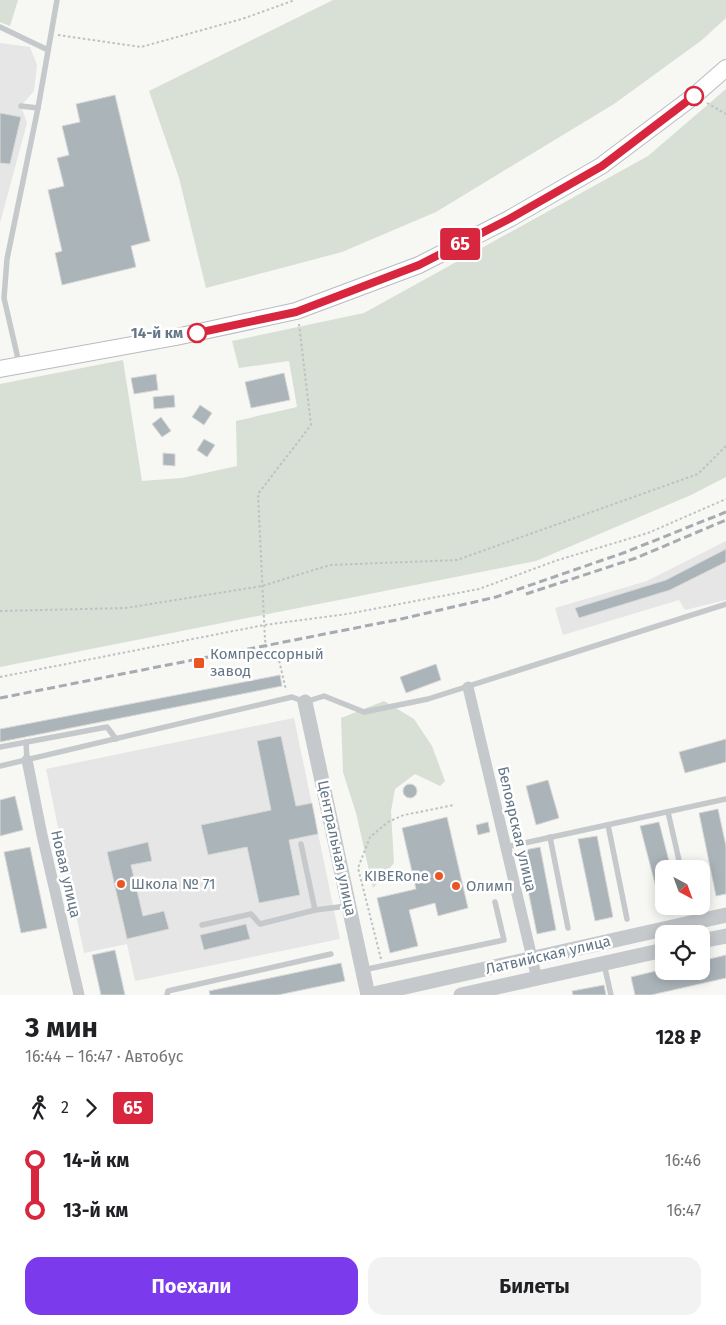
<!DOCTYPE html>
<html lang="ru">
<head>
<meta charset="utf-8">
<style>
  body { margin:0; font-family:"Fira Sans",sans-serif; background:#f2f2f2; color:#202124; height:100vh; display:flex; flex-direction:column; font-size:19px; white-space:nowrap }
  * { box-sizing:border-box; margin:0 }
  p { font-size:16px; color:#757577 }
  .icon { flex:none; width:28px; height:28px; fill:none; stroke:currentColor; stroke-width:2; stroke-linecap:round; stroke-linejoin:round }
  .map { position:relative; height:995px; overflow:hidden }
  .details { display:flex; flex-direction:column; background:#fff; flex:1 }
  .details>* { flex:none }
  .badge { padding:0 10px; border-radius:4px; font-size:18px; line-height:32px }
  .needle { width:32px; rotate:139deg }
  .tools { position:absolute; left:655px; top:860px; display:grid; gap:10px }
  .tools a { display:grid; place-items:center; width:55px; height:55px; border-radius:10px; background:#fff; box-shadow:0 2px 12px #0003; font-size:25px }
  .map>.badge { position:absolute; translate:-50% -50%; box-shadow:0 0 0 2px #fff }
  .legs { display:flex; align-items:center; gap:8px; height:55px; padding:0 25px; font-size:16px }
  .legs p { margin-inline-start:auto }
  .overview { display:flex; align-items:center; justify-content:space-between; height:85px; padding:0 25px }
  h1 { font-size:28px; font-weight:700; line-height:38px }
  .primary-button { display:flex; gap:10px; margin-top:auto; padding:10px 25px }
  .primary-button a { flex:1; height:58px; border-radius:15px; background:#7c3aed; color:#fff; font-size:20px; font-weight:700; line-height:58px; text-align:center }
  .primary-button a+a { background:#f2f2f2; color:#202124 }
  ul { padding:0 25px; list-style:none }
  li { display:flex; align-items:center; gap:18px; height:50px; font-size:19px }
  li i { display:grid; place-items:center; width:8px; height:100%; margin:0 6px; background:currentColor }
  li i::after { content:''; width:12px; height:12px; margin:-6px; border:4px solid; border-radius:50%; background:#fff }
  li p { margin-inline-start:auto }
  li:first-child i { background:linear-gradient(#0000 50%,currentColor 0) }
  li:last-child i { background:linear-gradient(currentColor 50%,#0000 0) }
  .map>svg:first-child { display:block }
  .built { fill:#e5e6e5 }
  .green { fill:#d8dfd5 }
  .building { fill:#abb4b9; stroke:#d9d9d7 }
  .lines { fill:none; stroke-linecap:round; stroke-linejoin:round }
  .secondary-casing { stroke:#b7bcc1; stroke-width:18 }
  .path { stroke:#bec1c3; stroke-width:2; stroke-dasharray:2.5 2.5; stroke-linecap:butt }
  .service { stroke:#c5c9cc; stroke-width:5.5 }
  .minor { stroke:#c5c9cc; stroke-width:11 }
  .tertiary { stroke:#c5c9cc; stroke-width:15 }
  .secondary { stroke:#fff; stroke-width:16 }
  .rail { stroke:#a5abb1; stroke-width:3; stroke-dasharray:8 4; stroke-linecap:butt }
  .line-1-casing { stroke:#fff; stroke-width:11 }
  .line-1 { stroke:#d7263d; stroke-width:8 }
  .stop-1-dot { fill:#fff; stroke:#d7263d; stroke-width:2.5 }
  .poi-dot { fill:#e95623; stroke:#fff; stroke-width:2 }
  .labels { text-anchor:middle; stroke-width:5; stroke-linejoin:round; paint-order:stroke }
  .stop-label { font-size:15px; font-weight:bold; fill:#657786; stroke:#fff; text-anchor:end }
  .poi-label { font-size:15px; fill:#657786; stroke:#fff; text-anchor:start }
  .street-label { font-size:15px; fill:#657786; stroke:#fff }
</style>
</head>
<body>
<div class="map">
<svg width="726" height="995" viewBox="0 0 726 995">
  <rect width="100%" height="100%" fill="#f7f7f4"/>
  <g class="built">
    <polygon points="0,43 30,47 37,65 34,91 21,106 27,123 0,223"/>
    <polygon points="726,541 726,600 685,610 679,600 563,635 555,608 647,581"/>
    <polygon points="294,718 340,939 135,981 127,944 84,953 46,769"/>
  </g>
  <g class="green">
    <polygon points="0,0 18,0 10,26 0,22"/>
    <polygon points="333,0 726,0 726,18 702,40 614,104 436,212 342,252 206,288 179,178 149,91"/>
    <polygon points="726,89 726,477 691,495 536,561 0,667 0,384 123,360 142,481 182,478 237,466 236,421 297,407 289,361 239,368 232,341 364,313 648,156"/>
    <polygon points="384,701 414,719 432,746 445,781 440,786 415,774 395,789 391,811 394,863 373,888 356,813 343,772 341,718"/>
  </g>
  <g class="building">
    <polygon points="115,95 150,241 131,246 136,267 62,285 55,253 62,251 48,190 64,186 57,158 69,155 62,126 80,122 76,104"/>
    <polygon points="0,113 21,117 10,164 0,163"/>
    <polygon points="284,373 290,400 251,408 245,382"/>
    <polygon points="156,374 158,390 134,394 131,378"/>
    <polygon points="174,395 175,407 154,409 153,397"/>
    <polygon points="200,405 212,413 204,425 192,417"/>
    <polygon points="161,417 171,431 162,437 152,424"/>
    <polygon points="204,439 215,445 207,457 197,450"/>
    <polygon points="163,453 175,454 175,466 163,465"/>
    <polygon points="726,549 726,562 670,590 579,618 575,608 666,580"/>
    <polygon points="436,664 441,680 406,693 400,677"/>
    <polygon points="280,675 282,686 0,742 0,729"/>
    <polygon points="281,736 296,806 312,803 318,834 289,840 300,895 259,903 247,847 208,855 201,825 271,810 257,741"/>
    <polygon points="726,739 726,762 685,773 679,752"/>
    <polygon points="548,780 559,818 536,825 526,786"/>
    <circle cx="410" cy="791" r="7"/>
    <polygon points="15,796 23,830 0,836 0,800"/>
    <polygon points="718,809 726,846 726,894 716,896 699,813"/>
    <polygon points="447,817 468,908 438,916 435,903 409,910 418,946 390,953 377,898 416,889 402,828"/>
    <polygon points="488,822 490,832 478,835 476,825"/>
    <polygon points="659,822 671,869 664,869 664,907 661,907 640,826"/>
    <polygon points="597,836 613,917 595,921 578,839"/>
    <polygon points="148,842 152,861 131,865 143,916 164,911 169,929 127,939 107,852"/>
    <polygon points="30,847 47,928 21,933 4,852"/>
    <polygon points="540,847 556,930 537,934 520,851"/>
    <polygon points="246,924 250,939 204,950 200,935"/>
    <polygon points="115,950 125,995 101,995 92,955"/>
    <polygon points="726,955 726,978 651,995 635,995 631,977 664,969 664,971 701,971 701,961"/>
    <polygon points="341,963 345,981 278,995 210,995 209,991"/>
    <polygon points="604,985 606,995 573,995 572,991"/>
  </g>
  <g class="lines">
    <g class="secondary-casing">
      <polyline id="secondary" points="0,369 176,337 296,311 419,265 509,219 601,166 694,96 726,68"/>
    </g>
    <g class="path">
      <polyline points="58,35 141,47 242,19 295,0"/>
      <polyline points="707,103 726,114"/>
      <polyline points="0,611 126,608 262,586 330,565 457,560 698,474 726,446"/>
      <polyline points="278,656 286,690"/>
      <polyline points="269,657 265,640 258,494 311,425 299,324"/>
      <polyline points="0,677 264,625 347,614 479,589 558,560 648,533 726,499"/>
      <polyline points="381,959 358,868 370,837 388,822 404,815 454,805"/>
    </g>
    <g class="service">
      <polyline points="0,27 48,50"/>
      <polyline points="21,106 38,108"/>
      <polyline points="19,363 4,298 7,259 38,108 57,0"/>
      <polyline points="26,742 27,760"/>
      <polyline points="0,747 107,727 116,739"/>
      <polyline points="0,766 292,697 305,702 324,696 364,712 428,699 726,604"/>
      <polyline points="668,812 681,869"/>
      <polyline points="608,825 627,919"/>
      <polyline points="550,837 568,928"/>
      <polyline points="301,844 315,910"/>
      <polyline points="506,847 726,799"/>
      <polyline points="202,925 251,914 260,924 315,910 347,906"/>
      <polyline points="604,964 611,995"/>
      <polyline points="363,970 504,940 495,902"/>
      <polyline points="167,995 168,991 331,954"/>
    </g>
    <g class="minor">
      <polyline points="468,687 537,979"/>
      <polyline points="27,760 42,835 79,995"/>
    </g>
    <g class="tertiary">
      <polyline points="305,702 368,995"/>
      <polyline points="701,941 726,936"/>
      <polyline points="369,995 726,915"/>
      <polyline points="461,995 664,950"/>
    </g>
    <use href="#secondary" class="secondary"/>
    <g class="rail">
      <polyline points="526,594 636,558 726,520"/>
      <polyline points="0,698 401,619 496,597 626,552 726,512"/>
    </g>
  </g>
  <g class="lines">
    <g class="line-1-casing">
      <polyline id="line-1" points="197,333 296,312 419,265 509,219 602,166 694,96"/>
    </g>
    <use href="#line-1" class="line-1"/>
  </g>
  <g class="stop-1-dot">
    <circle cx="694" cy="96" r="9"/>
    <circle cx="197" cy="333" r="9"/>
  </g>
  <g class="poi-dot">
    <rect x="193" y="657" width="12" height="12" rx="2.5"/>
    <circle cx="439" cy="876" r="5"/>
    <circle cx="121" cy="884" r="5"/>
    <circle cx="456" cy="886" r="5"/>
  </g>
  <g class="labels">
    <g class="stop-label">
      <text x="183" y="338">14-й км</text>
    </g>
    <g class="poi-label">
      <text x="210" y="659">Компрессорный<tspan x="210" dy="17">завод</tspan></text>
      <text x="429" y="881" text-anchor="end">KIBERone</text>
      <text x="131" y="889">Школа № 71</text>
      <text x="466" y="891">Олимп</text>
    </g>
    <g class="street-label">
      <text transform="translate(517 829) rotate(77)" y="5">Белоярская улица</text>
      <text transform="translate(337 848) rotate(78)" y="5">Центральная улица</text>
      <text transform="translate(66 874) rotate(77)" y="5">Новая улица</text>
      <text transform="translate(548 955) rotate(-13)" y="5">Латвийская улица</text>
    </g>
  </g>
</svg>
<div class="tools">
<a><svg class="needle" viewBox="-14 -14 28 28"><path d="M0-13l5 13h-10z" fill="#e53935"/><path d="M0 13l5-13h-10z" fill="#757577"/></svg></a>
<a><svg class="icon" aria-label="locate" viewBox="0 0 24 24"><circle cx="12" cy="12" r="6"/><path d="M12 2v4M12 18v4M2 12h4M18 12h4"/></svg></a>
</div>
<b class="badge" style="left:460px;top:244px;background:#d7263d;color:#fff">65</b>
</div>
<section class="details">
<div class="overview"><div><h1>3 мин</h1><p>16:44 – 16:47 · Автобус</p></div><b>128 ₽</b></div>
<div class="legs"><svg class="icon" aria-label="walk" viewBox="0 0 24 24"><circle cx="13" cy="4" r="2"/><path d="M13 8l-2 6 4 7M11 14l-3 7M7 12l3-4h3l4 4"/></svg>2<svg class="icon" aria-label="forward" viewBox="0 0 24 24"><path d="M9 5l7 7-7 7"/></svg><b class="badge" style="background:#d7263d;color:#fff">65</b></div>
<ul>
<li><i style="color:#d7263d"></i><b>14-й км</b><p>16:46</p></li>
<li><i style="color:#d7263d"></i><b>13-й км</b><p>16:47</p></li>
</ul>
<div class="primary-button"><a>Поехали</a><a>Билеты</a></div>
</section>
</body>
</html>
